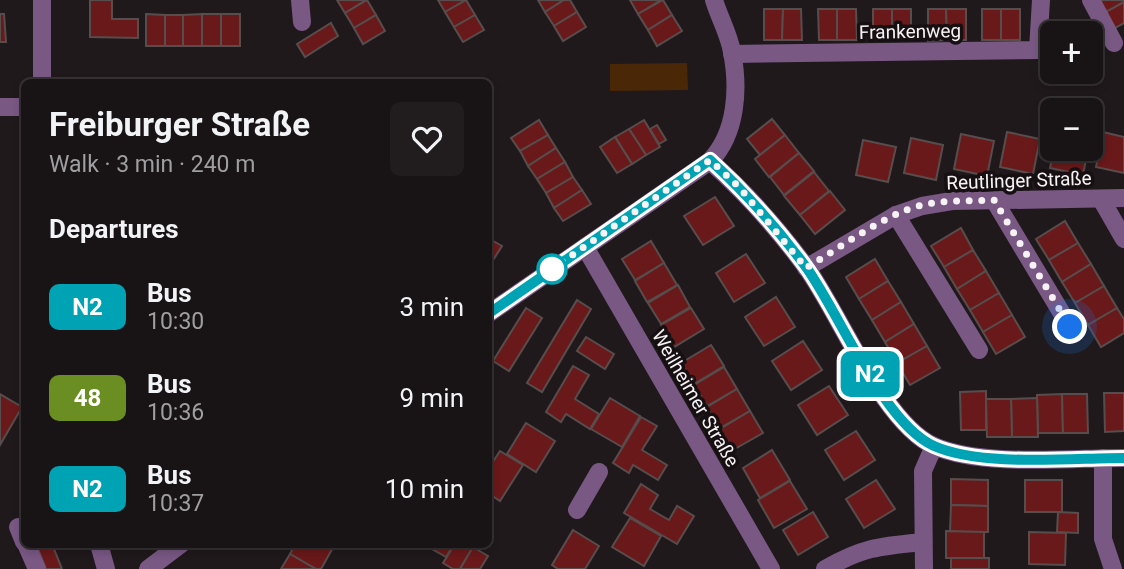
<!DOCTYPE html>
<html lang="en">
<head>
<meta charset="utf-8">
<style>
  body { margin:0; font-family:Roboto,sans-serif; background:#211c1e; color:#f1f3f6; height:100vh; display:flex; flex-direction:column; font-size:26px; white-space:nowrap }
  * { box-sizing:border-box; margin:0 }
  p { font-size:23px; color:#9f9ea0 }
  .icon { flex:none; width:38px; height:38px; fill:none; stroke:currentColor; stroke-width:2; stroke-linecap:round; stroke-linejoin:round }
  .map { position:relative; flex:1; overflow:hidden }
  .details { position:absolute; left:21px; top:79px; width:471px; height:469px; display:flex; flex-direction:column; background:#181315; border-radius:10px; box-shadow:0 4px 10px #0003,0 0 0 2px #363234 }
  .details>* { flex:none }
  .badge { padding:0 14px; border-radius:10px; font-size:24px; line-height:46px }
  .fabs { position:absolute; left:1040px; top:21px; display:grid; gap:14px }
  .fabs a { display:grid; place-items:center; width:63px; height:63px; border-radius:10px; background:#181315; box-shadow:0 4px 10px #0003,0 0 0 2px #363234; font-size:35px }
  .you { position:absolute; width:35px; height:35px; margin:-18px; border:5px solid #fff; border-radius:50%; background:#1a73e8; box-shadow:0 0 0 10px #1a73e833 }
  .map>.badge { position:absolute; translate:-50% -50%; box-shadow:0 0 0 4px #fff }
  h2 { padding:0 28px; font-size:26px; line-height:63px }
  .round { display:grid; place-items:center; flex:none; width:74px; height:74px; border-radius:10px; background:#211c1e }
  .summary { display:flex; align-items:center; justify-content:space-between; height:119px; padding:0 28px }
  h1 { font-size:33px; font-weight:700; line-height:52px }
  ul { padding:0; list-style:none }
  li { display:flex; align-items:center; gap:21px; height:91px; padding:0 28px }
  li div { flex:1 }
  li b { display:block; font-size:26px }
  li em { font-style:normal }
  li .badge { min-width:77px; font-weight:700; text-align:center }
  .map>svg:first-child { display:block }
  .green { fill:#492707 }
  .building { fill:#6a191a; stroke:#564d4c; stroke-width:2 }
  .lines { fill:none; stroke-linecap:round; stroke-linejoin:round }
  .minor { stroke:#795884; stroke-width:18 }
  .line-casing { stroke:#fff; stroke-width:16 }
  .line { stroke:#00a3b4; stroke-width:10 }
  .walk { stroke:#f7f2f4; stroke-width:7; stroke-dasharray:0 12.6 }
  .stop-dot { fill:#fff; stroke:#00a3b4; stroke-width:3.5 }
  .labels { text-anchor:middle; stroke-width:7; stroke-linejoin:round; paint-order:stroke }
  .street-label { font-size:19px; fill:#f7f2f4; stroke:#161013 }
</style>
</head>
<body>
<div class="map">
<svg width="1124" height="569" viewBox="0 0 1124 569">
  <rect width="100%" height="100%" fill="#20191c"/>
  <polygon class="green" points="687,63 688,90 610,91 610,64"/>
  <g class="building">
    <polygon points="90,0 112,0 112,19 138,19 138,38 90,37"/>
    <polygon points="337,0 366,0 345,13"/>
    <polygon points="367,0 376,15 354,28 345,13"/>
    <polygon points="438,0 466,0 445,12"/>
    <polygon points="466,0 475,15 454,27 445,12"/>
    <polygon points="538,0 564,0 545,12"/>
    <polygon points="564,0 570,0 577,12 554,26 545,12"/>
    <polygon points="630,0 661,0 638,14"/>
    <polygon points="663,0 672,15 648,30 638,14"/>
    <polygon points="1099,0 1124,0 1124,2 1106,12"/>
    <polygon points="1124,2 1124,23 1115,28 1106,12"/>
    <polygon points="764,9 783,9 782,40 764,40"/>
    <polygon points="783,9 801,9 802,40 782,40"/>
    <polygon points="818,9 837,9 837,40 819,40"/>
    <polygon points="837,9 856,9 857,40 837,40"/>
    <rect x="873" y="9" width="19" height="31"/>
    <rect x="892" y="9" width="19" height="31"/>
    <polygon points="928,9 946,9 947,40 928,41"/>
    <polygon points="946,9 966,9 966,40 947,40"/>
    <rect x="982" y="9" width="19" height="31"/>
    <rect x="1001" y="9" width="19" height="31"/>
    <polygon points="577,12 586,27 563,41 554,26"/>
    <polygon points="0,14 4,14 6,42 0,42"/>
    <polygon points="146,14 165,15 165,46 146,46"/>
    <polygon points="202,14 202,46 183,46 183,15"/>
    <rect x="202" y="14" width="19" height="32"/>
    <rect x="221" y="14" width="19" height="32"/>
    <rect x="165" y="15" width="18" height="31"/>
    <polygon points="376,15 385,31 363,44 354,28"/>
    <polygon points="475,15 484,30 463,42 454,27"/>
    <polygon points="672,15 682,31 657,46 648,30"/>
    <polygon points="331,23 338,36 305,57 297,44"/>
    <polygon points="772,119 785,135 760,155 747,139"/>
    <polygon points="539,120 548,135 520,151 511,138"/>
    <polygon points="644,120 660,147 646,155 629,129"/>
    <polygon points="657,125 666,140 659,144 650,129"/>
    <polygon points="629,129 646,155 632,164 615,137"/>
    <polygon points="1007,132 1040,139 1033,174 1000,167"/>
    <polygon points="1103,132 1124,137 1124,173 1096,167"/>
    <polygon points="961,134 994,141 987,176 954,169"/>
    <polygon points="548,135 556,148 528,166 520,151"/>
    <polygon points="785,135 799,153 769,177 755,159"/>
    <polygon points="615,137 632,164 617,173 600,147"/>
    <polygon points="911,138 943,145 936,180 904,173"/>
    <polygon points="863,140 896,147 888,182 856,175"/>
    <polygon points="556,148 565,162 537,179 528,166"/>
    <polygon points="1054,149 1088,149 1083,175 1050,168"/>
    <polygon points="799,153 814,171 784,195 770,177"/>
    <polygon points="565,162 573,177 546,193 537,179"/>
    <polygon points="814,172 829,191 800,215 784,196"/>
    <polygon points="573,177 582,190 554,208 546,193"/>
    <polygon points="582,190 591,204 563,221 554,208"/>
    <polygon points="830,191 845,210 815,234 800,215"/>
    <polygon points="715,197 734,226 703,245 684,216"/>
    <polygon points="1065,221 1078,243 1049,260 1036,239"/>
    <polygon points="961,228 973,250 944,267 931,246"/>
    <polygon points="488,238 502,246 490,265 488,264"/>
    <polygon points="651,241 664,263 635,280 622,259"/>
    <polygon points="1078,243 1091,264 1062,282 1049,260"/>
    <polygon points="973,250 986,271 957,289 944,267"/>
    <polygon points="746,254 765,283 734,302 716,273"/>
    <polygon points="875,259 888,281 859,299 846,277"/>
    <polygon points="664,263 677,285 647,302 635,281"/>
    <polygon points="1091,264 1104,286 1075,303 1062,282"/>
    <polygon points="986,271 999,293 970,310 957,289"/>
    <polygon points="888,281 901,302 872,320 859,299"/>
    <polygon points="678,285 690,307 661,324 648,303"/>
    <polygon points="1104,286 1117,308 1088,325 1075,303"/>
    <polygon points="999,293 1012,315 983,332 970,310"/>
    <polygon points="776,297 795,327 764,346 745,317"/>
    <polygon points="577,300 591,309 542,392 527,383"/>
    <polygon points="901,302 914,324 885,342 872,320"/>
    <polygon points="526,308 542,318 509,371 493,361"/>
    <polygon points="691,308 704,329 674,347 661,325"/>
    <polygon points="1117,308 1124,319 1124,333 1101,347 1088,325"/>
    <polygon points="1012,315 1025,337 996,354 983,332"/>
    <polygon points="914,324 927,346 897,363 885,342"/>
    <polygon points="586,337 614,354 605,369 577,351"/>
    <polygon points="803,341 822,370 791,390 772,361"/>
    <polygon points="711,345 724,366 694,384 681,363"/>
    <polygon points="927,346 940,368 910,385 897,363"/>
    <polygon points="573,366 589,375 575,399 599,414 590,429 566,414 561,422 546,412"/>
    <polygon points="724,367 737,389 707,406 694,385"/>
    <polygon points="829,386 848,415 817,435 798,405"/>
    <polygon points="737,389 750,411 720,428 707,407"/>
    <polygon points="986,391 986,430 961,430 960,392"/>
    <polygon points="1104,393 1124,393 1124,431 1105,432"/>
    <polygon points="0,394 22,407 0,445"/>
    <polygon points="1062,394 1063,433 1038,433 1037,395"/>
    <polygon points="1062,394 1087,394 1088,433 1063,433"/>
    <polygon points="610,398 640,416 622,447 591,429"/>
    <polygon points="1037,398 1038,437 1012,437 1011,399"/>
    <polygon points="986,399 1011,399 1012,437 987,437"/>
    <polygon points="750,411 763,433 733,450 720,429"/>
    <polygon points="641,417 657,426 642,450 667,465 658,480 633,465 629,473 613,463"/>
    <polygon points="526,423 555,441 536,472 507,454"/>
    <polygon points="856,431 875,460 844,480 825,450"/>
    <polygon points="772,450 790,480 760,498 743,468"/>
    <polygon points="500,451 523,465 500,501 488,493 488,469"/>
    <polygon points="951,479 988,480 988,506 951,505"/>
    <polygon points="876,480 895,509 864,528 846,499"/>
    <rect x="1025" y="480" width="37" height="32"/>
    <polygon points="790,481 807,509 774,528 758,500"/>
    <polygon points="641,484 658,495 650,509 669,520 677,506 694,516 677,544 624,513"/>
    <polygon points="951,505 988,506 988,532 950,532"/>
    <polygon points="813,512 828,537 798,555 783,530"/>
    <polygon points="1058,512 1078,513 1078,533 1057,532"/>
    <polygon points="630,518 661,536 644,566 612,547"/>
    <polygon points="573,530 599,546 585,569 558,569 552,565"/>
    <polygon points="946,531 984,532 984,558 946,558"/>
    <polygon points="1029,532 1066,533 1065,565 1029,564"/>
    <polygon points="36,544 52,544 62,569 46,569"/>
    <polygon points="295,544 335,544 321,569 316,569 290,554"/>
    <polygon points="434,544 454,544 446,557 432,549"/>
    <polygon points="455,544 475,544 460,569 453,569 443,563"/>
    <polygon points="473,547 488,556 480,569 460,569"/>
    <polygon points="290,554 316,569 281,569"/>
    <rect x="951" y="558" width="38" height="11"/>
  </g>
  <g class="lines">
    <g class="minor">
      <polyline points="300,0 302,22"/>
      <polyline points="1091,0 1114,43"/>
      <polyline points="732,54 1038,50 1041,0"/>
      <polyline points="42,82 42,0"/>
      <polyline points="0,107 24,107"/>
      <path d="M710 161C745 192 778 229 806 267 840 314 883 423 934 446 982 467 1071 458 1124 458"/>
      <polyline points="1101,199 1124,239"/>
      <polyline points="994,200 1070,327"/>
      <polyline points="896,215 979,350"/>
      <polyline points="585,247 771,569"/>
      <polyline points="806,268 896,215 922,206 952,201 1124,198"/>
      <path d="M488 314 710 161C737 133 739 88 732 52 729 34 719 17 714 0"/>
      <polyline points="1103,458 1103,539 1113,569"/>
      <polyline points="577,510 599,472"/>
      <polyline points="18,527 24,542"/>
      <polyline points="26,544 37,569"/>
      <polyline points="99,544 106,569"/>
      <polyline points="148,569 181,544"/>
      <path d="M825 569C863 547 881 546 923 542"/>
      <polyline points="924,569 923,471 934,446"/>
    </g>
  </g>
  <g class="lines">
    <g class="line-casing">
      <path id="line" d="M488 314 710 160C745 192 778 229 806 267 840 314 883 423 934 446 982 467 1071 458 1124 458"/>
    </g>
    <use href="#line" class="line"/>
    <path class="walk" d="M552 269 710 160 740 188 806 268C840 248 885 214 922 205 946 200 970 201 994 200L1070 327"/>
  </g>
  <circle class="stop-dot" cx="552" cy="269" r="14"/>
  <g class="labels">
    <g class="street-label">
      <text transform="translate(910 31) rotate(-1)" y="7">Frankenweg</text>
      <text transform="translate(1019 180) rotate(-2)" y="7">Reutlinger Straße</text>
      <text transform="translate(696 398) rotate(60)" y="7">Weilheimer Straße</text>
    </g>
  </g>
</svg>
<div class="fabs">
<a>+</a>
<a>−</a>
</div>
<div class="you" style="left:1070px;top:327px"></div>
<b class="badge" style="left:870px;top:374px;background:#00a3b4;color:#fff">N2</b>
<section class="details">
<div class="summary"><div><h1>Freiburger Straße</h1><p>Walk · 3 min · 240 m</p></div><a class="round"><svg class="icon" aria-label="heart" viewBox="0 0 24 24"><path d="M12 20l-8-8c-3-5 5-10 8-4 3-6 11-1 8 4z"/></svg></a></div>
<h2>Departures</h2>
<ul>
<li><span class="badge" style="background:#00a3b4;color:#fff">N2</span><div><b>Bus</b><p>10:30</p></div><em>3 min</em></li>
<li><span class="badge" style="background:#6b8e23;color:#fff">48</span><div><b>Bus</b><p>10:36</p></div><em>9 min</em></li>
<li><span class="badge" style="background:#00a3b4;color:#fff">N2</span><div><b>Bus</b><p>10:37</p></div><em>10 min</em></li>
</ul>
</section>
</div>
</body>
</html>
